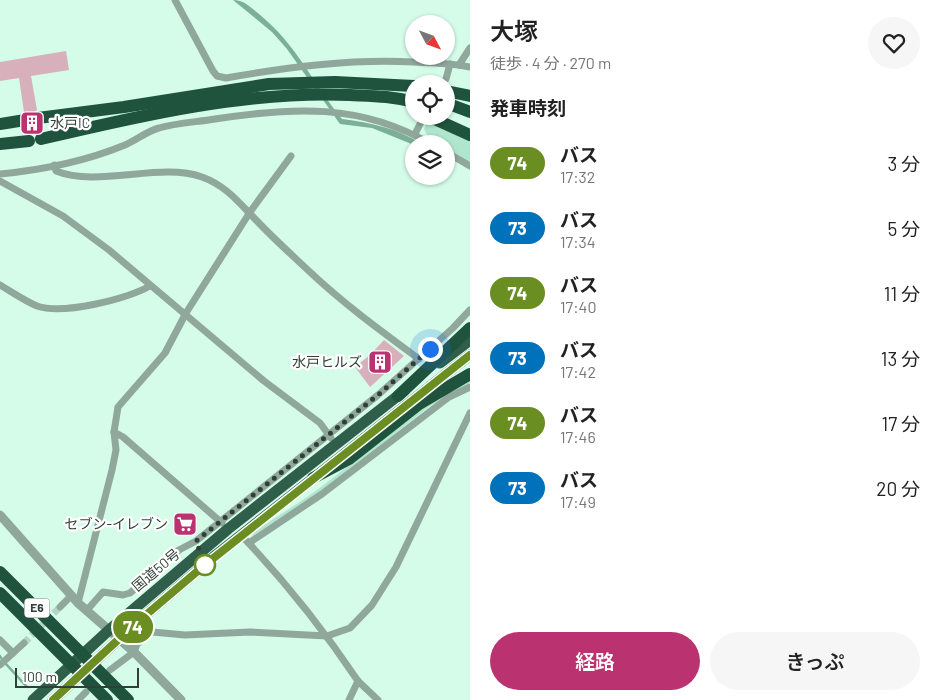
<!DOCTYPE html>
<html lang="ja">
<head>
<meta charset="utf-8">
<style>
  body { margin:0; font-family:Barlow,"Noto Sans JP",sans-serif; background:#f6f6f6; color:#222; height:100vh; display:flex; flex-direction:column; font-size:19px; white-space:nowrap }
  * { box-sizing:border-box; margin:0 }
  p { font-size:16px; color:#767676 }
  .icon { flex:none; width:28px; height:28px; fill:none; stroke:currentColor; stroke-width:2; stroke-linecap:round; stroke-linejoin:round }
  .map { position:relative; flex:1; overflow:hidden }
  .sheet { display:flex; flex-direction:column; background:#fff; width:470px }
  .sheet>* { flex:none }
  .badge { padding:0 10px; border-radius:16px; font-size:18px; line-height:32px }
  .needle { width:32px; rotate:131deg }
  .fabs { position:absolute; left:405px; top:15px; display:grid; gap:10px }
  .fabs a { display:grid; place-items:center; width:50px; height:50px; border-radius:50%; background:#fff; box-shadow:0 1px 4px #0004; font-size:25px }
  .scale { position:absolute; left:15px; bottom:12px; width:124px; box-sizing:border-box; padding-left:5px; border:2px solid #304038; border-top:0; font-size:14px; line-height:18px; white-space:nowrap; color:#304038; -webkit-text-stroke:4px #fff; paint-order:stroke }
  .you { position:absolute; width:25px; height:25px; margin:-12px; border:4px solid #fff; border-radius:50%; background:#1a73e8; box-shadow:0 0 0 8px #1a73e833 }
  .map>.badge { position:absolute; translate:-50% -50%; box-shadow:0 0 0 2px #fff }
  h2 { padding:0 20px; font-size:19px; line-height:45px }
  .round { display:grid; place-items:center; flex:none; width:52px; height:52px; border-radius:26px; background:#f6f6f6 }
  .overview { display:flex; align-items:center; justify-content:space-between; height:85px; padding:0 20px }
  h1 { font-size:24px; font-weight:600; line-height:38px }
  .button { display:flex; gap:10px; margin-top:auto; padding:10px 20px }
  .button a { flex:1; height:58px; border-radius:30px; background:#ba3270; color:#fff; font-size:20px; font-weight:600; line-height:58px; text-align:center }
  .button a+a { background:#f6f6f6; color:#222 }
  ul { padding:0; list-style:none }
  li { display:flex; align-items:center; gap:15px; height:65px; padding:0 20px }
  li div { flex:1 }
  li b { display:block; font-size:19px }
  li em { font-style:normal }
  li .badge { min-width:55px; font-weight:700; text-align:center }
  main { display:flex; flex:1; min-height:0 }
  .map>svg:first-child { display:block }
  .green { fill:#b0e6cd }
  .water { fill:#7baf97 }
  .lines { fill:none; stroke-linecap:round; stroke-linejoin:round }
  .stream { stroke:#7baf97; stroke-width:2.5 }
  .building { fill:#d8b0bc }
  .minor-tunnel { stroke:#b3d6c6; stroke-width:7; stroke-dasharray:7 3.5; stroke-linecap:butt }
  .minor { stroke:#90a79c; stroke-width:7 }
  .tertiary { stroke:#90a79c; stroke-width:9 }
  .trunk { stroke:#2f5e4a; stroke-width:11 }
  .motorway { stroke:#1f533e; stroke-width:12 }
  .line-casing { stroke:#fff; stroke-width:11 }
  .line { stroke:#6b8e23; stroke-width:8 }
  .walk { stroke:#304038; stroke-width:5; stroke-dasharray:0 9 }
  .stop-dot { fill:#fff; stroke:#6b8e23; stroke-width:2.5 }
  .labels { text-anchor:middle; stroke-width:4.5; stroke-linejoin:round; paint-order:stroke }
  .shield { fill:#fff; stroke:#6e7974; stroke-width:1 }
  .shield-label { font-size:12px; font-weight:bold; fill:#304038 }
  .poi-label { font-size:14px; fill:#304038; stroke:#fff; text-anchor:end }
  .street-label { font-size:14px; fill:#304038; stroke:#fff }
</style>
</head>
<body>
<main>
<div class="map">
<svg width="470" height="700" viewBox="0 0 470 700">
  <rect width="100%" height="100%" fill="#d4fce9"/>
  <g class="green">
    <path d="M428 119 470 140V163L446 149V144C434 144 429 140 424 129Z"/>
    <path d="M470 379V383L430 406 323 490 253 536 252 534C274 517 299 504 321 487 370 450 416 408 470 379Z"/>
  </g>
  <path class="water" d="M233 0C244 0 250 7 259 14 297 45 312 82 342 119 371 123 397 128 422 144L414 145 372 128 340 124 287 49 272 32Z"/>
  <g class="lines">
    <g class="stream">
      <polyline points="0,656 1,658"/>
      <polyline points="6,664 27,687"/>
    </g>
  </g>
  <g class="building">
    <polygon points="66,51 69,70 31,76 37,110 31,114 24,112 19,78 0,81 0,62"/>
    <polygon points="384,340 404,356 370,387 355,367 370,355"/>
  </g>
  <g class="lines">
    <polyline class="minor-tunnel" points="24,643 60,607"/>
    <g class="minor">
      <path d="M175 0 213 71 217 76 226 78C288 67 350 59 413 62 432 63 451 63 470 67"/>
      <polyline points="459,65 470,48"/>
      <polyline points="446,79 450,64"/>
      <polyline points="415,134 421,122"/>
      <polyline points="446,152 470,166"/>
      <path d="M54 165 56 171C98 188 160 162 202 177 227 186 240 204 258 222 274 239 292 255 310 272 344 304 381 331 419 359"/>
      <path d="M0 174C42 170 86 161 125 145 137 140 147 131 159 128 176 123 197 122 215 119 293 107 360 103 431 144"/>
      <polyline points="0,181 63,216 109,250 264,381 320,423 331,438"/>
      <path d="M0 285C12 292 25 301 37 306 64 315 126 299 150 286"/>
      <polyline points="114,432 123,437 222,523"/>
      <path d="M241 535C285 581 323 629 358 681L349 700"/>
      <polyline points="249,543 322,494 449,397 470,387"/>
      <polyline points="78,603 112,470 116,450 114,432 118,407 165,353 186,313 250,212 291,156"/>
      <polyline points="60,607 72,595"/>
      <polyline points="87,610 103,592 123,595 130,593 179,550 196,541 378,395 453,328 470,310"/>
      <polyline points="0,640 13,653"/>
      <polyline points="0,665 24,643"/>
      <polyline points="110,670 134,652 137,644 152,632 185,635 250,632 327,636 350,628 372,605 396,567 470,413"/>
      <polyline points="358,681 378,700"/>
      <polyline points="78,700 86,692"/>
    </g>
    <polyline class="tertiary" points="0,515 78,603 134,652 181,700"/>
    <g class="trunk">
      <polyline points="440,363 470,340"/>
      <polyline points="33,700 108,631 228,529 404,391"/>
      <polyline points="53,700 134,625 216,555 470,355"/>
    </g>
    <g class="motorway">
      <polyline points="446,91 470,96"/>
      <polyline points="446,103 470,112"/>
      <polyline points="428,116 470,135"/>
      <polyline points="38,118 124,107 269,84 335,82 414,86"/>
      <polyline points="0,124 25,120"/>
      <path d="M41 139C138 116 250 90 350 95 371 96 392 96 414 102"/>
      <polyline points="0,144 29,141"/>
      <polyline points="398,396 470,328"/>
      <polyline points="313,478 349,459 419,404 470,374"/>
      <polyline points="0,572 128,700"/>
      <polyline points="0,593 107,700"/>
    </g>
  </g>
  <g class="lines">
    <g class="line-casing">
      <polyline id="line" points="53,700 134,625 206,564 470,355"/>
    </g>
    <use href="#line" class="line"/>
    <polyline class="walk" points="205,565 196,541 378,395 430,349"/>
  </g>
  <defs>
    <g id="building-square" transform="scale(1.25)"><rect x="-9" y="-9" width="18" height="18" rx="4" fill="#ba3270" stroke="#fff"/><path d="M-4-6H4V6H1V3H-1V6H-4ZM-2.5-4.3h1.7v1.8h-1.7ZM.8-4.3h1.7v1.8H.8ZM-2.5-1h1.7V.8h-1.7ZM.8-1h1.7V.8H.8Z" fill="#fff"/></g>
    <g id="supermarket-square" transform="scale(1.25)"><rect x="-9" y="-9" width="18" height="18" rx="4" fill="#ba3270" stroke="#fff"/><path d="M-6-5.5h2.5l.6 2H6L4.5 2H-2.5L-4.4-4H-6ZM-1.5 3.2a1.3 1.3 0 1 0 .1 0ZM3 3.2a1.3 1.3 0 1 0 .1 0Z" fill="#fff"/></g>
  </defs>
  <g fill-rule="evenodd">
    <use href="#building-square" x="32" y="123"/>
    <use href="#building-square" x="380" y="362"/>
    <use href="#supermarket-square" x="185" y="524"/>
  </g>
  <circle class="stop-dot" cx="205" cy="565" r="10"/>
  <g class="labels">
    <rect class="shield" x="24.5" y="598.5" width="25" height="19" rx="4"/>
    <g class="shield-label">
      <text x="37" y="612">E6</text>
    </g>
    <g class="poi-label">
      <text x="50" y="128" text-anchor="start">水戸IC</text>
      <text x="362" y="367">水戸ヒルズ</text>
      <text x="168" y="529">セブン-イレブン</text>
    </g>
    <g class="street-label">
      <text transform="translate(156 570) rotate(-40)" y="5">国道50号</text>
    </g>
  </g>
</svg>
<div class="fabs">
<a><svg class="needle" viewBox="-14 -14 28 28"><path d="M0-13l5 13h-10z" fill="#e53935"/><path d="M0 13l5-13h-10z" fill="#767676"/></svg></a>
<a><svg class="icon" aria-label="locate" viewBox="0 0 24 24"><circle cx="12" cy="12" r="6"/><path d="M12 2v4M12 18v4M2 12h4M18 12h4"/></svg></a>
<a><svg class="icon" aria-label="layers" viewBox="0 0 24 24"><path d="M12 4l9 5-9 5-9-5zM3 14l9 5 9-5"/></svg></a>
</div>
<div class="scale">100 m</div>
<div class="you" style="left:430px;top:349px"></div>
<b class="badge" style="left:133px;top:627px;background:#6b8e23;color:#fff">74</b>
</div>
<section class="sheet">
<div class="overview"><div><h1>大塚</h1><p>徒歩 · 4 分 · 270 m</p></div><a class="round"><svg class="icon" aria-label="heart" viewBox="0 0 24 24"><path d="M12 20l-8-8c-3-5 5-10 8-4 3-6 11-1 8 4z"/></svg></a></div>
<h2>発車時刻</h2>
<ul>
<li><span class="badge" style="background:#6b8e23;color:#fff">74</span><div><b>バス</b><p>17:32</p></div><em>3 分</em></li>
<li><span class="badge" style="background:#0072bc;color:#fff">73</span><div><b>バス</b><p>17:34</p></div><em>5 分</em></li>
<li><span class="badge" style="background:#6b8e23;color:#fff">74</span><div><b>バス</b><p>17:40</p></div><em>11 分</em></li>
<li><span class="badge" style="background:#0072bc;color:#fff">73</span><div><b>バス</b><p>17:42</p></div><em>13 分</em></li>
<li><span class="badge" style="background:#6b8e23;color:#fff">74</span><div><b>バス</b><p>17:46</p></div><em>17 分</em></li>
<li><span class="badge" style="background:#0072bc;color:#fff">73</span><div><b>バス</b><p>17:49</p></div><em>20 分</em></li>
</ul>
<div class="button"><a>経路</a><a>きっぷ</a></div>
</section>
</main>
</body>
</html>
